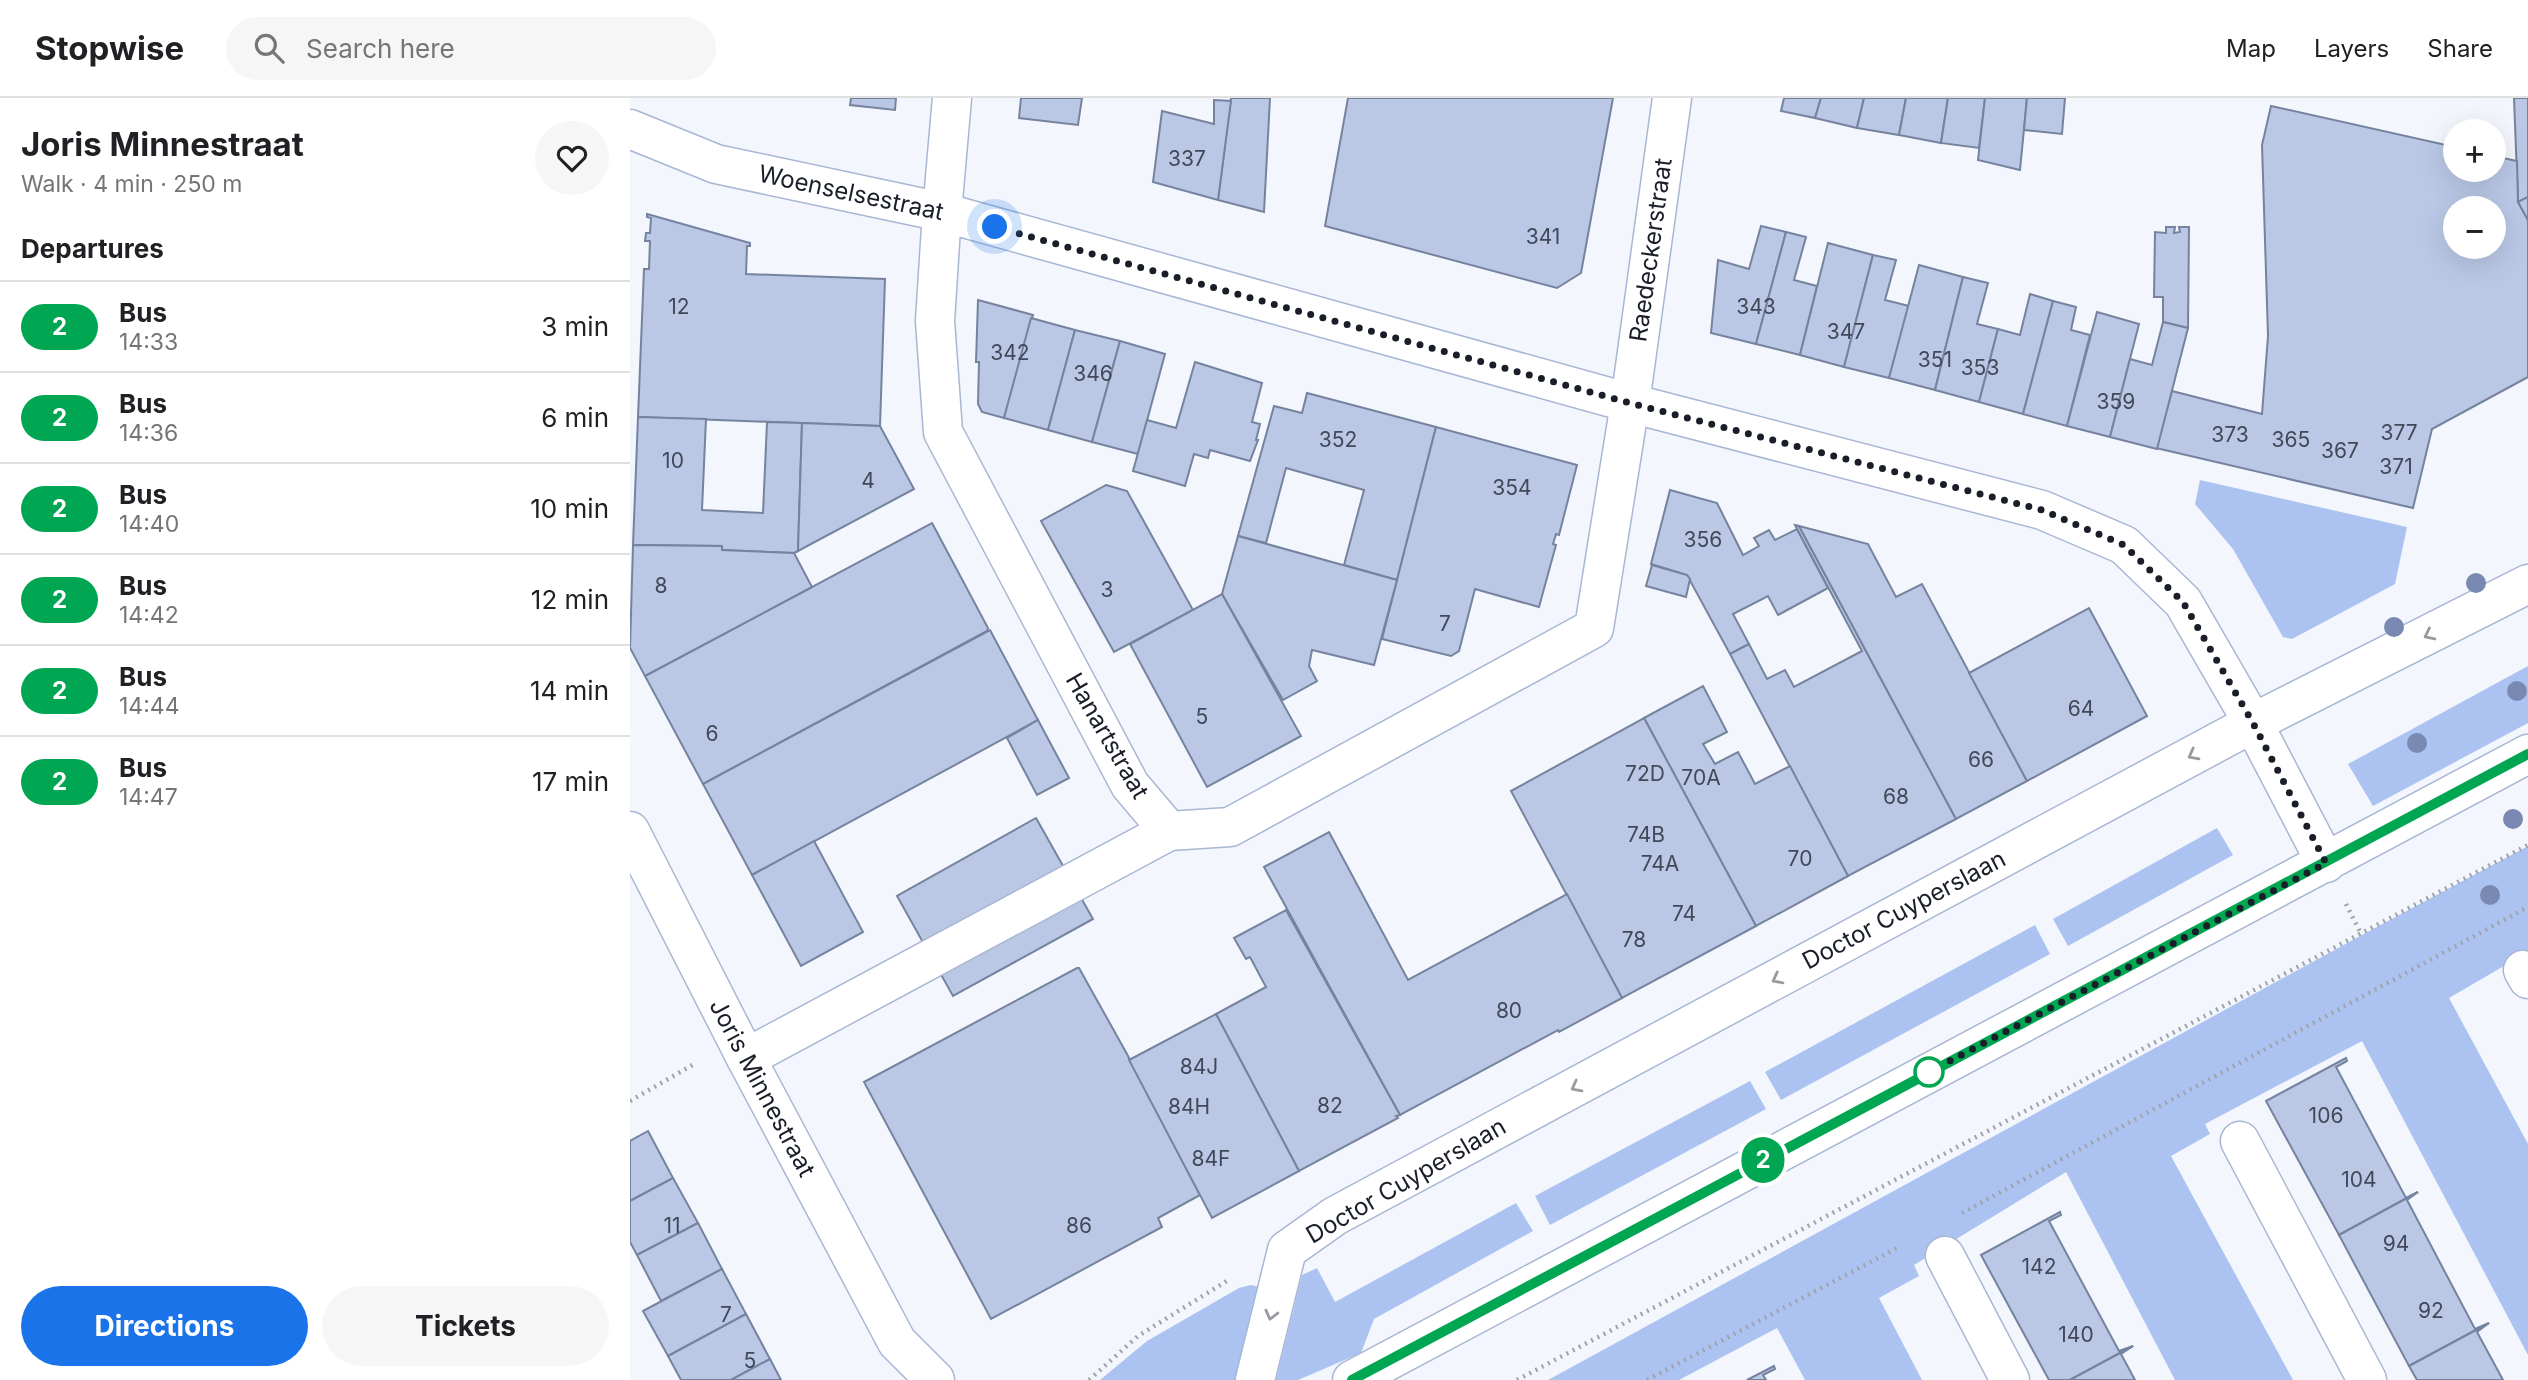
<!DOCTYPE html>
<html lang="en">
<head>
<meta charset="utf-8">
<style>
  body { margin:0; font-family:Inter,sans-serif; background:#f6f6f6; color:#202124; height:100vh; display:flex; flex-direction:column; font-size:26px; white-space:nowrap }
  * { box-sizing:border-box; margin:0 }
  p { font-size:23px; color:#757577 }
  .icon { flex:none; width:38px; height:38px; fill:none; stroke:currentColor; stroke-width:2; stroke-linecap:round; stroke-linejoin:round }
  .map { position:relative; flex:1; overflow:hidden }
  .panel { display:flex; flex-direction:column; background:#fff; width:630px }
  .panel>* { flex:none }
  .badge { padding:0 14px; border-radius:23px; font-size:24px; line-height:46px }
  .controls { position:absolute; left:1813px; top:21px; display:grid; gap:14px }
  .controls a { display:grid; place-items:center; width:63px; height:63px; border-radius:50%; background:#fff; box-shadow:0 7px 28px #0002; font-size:35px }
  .you { position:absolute; width:35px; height:35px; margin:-18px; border:5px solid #fff; border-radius:50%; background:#1a73e8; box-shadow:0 0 0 10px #1a73e833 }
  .map>.badge { position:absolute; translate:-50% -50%; box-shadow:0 0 0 4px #fff }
  h2 { padding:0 21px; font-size:26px; line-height:63px }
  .round { display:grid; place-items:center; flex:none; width:74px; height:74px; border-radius:37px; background:#f6f6f6 }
  .headline { display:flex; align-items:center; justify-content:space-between; height:119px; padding:0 21px }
  h1 { font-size:33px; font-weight:700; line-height:52px }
  .cta { display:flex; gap:14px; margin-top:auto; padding:14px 21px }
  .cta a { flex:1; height:80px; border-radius:42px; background:#1a73e8; color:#fff; font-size:28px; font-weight:700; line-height:80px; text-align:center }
  .cta a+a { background:#f6f6f6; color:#202124 }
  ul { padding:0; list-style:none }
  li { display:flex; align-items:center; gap:21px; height:91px; padding:0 21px; border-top:2px solid #e0e0e0 }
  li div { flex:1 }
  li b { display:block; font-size:26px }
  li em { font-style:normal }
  li .badge { min-width:77px; font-weight:700; text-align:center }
  header { display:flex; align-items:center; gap:42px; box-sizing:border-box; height:98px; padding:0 35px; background:#fff; border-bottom:2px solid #e0e0e0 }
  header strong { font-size:33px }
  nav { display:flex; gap:38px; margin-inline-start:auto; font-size:24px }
  .search { width:490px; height:63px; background:#f6f6f6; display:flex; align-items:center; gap:18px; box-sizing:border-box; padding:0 24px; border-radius:38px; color:#757577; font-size:26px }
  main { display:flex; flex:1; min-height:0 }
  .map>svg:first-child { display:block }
  .green { fill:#acc3f2 }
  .building { fill:#bac8e6; stroke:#75839f; stroke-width:2; fill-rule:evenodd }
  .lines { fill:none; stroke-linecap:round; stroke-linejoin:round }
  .minor-casing { stroke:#a8b7d4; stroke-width:41 }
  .path { stroke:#a0a3ab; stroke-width:4.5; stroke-dasharray:2 5; stroke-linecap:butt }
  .minor { stroke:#fff; stroke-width:38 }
  .tree { fill:#7989b1 }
  .oneway { stroke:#989a9f }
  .line-casing { stroke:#fff; stroke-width:16 }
  .line { stroke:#00a651; stroke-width:10 }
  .walk { stroke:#191e29; stroke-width:7; stroke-dasharray:0 12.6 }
  .stop-dot { fill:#fff; stroke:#00a651; stroke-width:3.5 }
  .labels { text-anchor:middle; stroke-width:6; stroke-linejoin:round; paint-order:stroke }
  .number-label { font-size:21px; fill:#414858 }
  .street-label { font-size:24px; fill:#191e29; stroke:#fff }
</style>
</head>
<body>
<header>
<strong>Stopwise</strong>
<div class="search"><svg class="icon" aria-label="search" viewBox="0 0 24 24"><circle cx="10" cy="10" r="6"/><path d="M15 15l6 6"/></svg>Search here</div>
<nav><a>Map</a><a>Layers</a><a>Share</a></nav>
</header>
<main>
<section class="panel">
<div class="headline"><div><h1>Joris Minnestraat</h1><p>Walk · 4 min · 250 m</p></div><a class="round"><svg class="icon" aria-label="heart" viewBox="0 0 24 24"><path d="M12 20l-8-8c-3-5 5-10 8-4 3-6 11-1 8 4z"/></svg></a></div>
<h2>Departures</h2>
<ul>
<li><span class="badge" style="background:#00a651;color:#fff">2</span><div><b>Bus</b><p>14:33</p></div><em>3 min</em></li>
<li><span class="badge" style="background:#00a651;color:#fff">2</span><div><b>Bus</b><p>14:36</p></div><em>6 min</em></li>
<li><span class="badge" style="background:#00a651;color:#fff">2</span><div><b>Bus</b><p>14:40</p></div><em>10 min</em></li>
<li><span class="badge" style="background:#00a651;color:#fff">2</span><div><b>Bus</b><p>14:42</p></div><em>12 min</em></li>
<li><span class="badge" style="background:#00a651;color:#fff">2</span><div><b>Bus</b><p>14:44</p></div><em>14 min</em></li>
<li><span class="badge" style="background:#00a651;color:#fff">2</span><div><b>Bus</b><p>14:47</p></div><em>17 min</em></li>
</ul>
<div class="cta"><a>Directions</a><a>Tickets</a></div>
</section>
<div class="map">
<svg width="1898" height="1282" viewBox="0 0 1898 1282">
  <rect width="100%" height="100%" fill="#f3f6fc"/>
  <g class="green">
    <polygon points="1570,382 1777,429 1765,486 1662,541 1653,539 1603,451 1565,406"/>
    <polygon points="1898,568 1898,625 1743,708 1718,666"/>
    <polygon points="1587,730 1603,757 1438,848 1423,821"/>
    <polygon points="1898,748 1898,854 1819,900 1898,1046 1898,1257 1732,943 1575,1026 1580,1036 1541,1058 1663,1282 1545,1282 1436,1074 1284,1167 1289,1178 1249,1200 1292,1282 1175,1282 1147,1230 1049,1282 918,1282 1730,838"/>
    <polygon points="1405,827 1420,856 1151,1002 1135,974"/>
    <polygon points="1120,983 1136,1011 920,1127 905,1098"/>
    <polygon points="886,1105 903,1133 744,1221 731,1255 668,1282 646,1282 672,1177 687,1170 705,1204"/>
    <polygon points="621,1187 629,1189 607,1282 470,1282 517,1243 609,1190"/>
  </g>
  <g class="building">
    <polygon points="221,0 266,0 265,12 220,7"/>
    <polygon points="391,0 452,0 448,27 389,20"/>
    <polygon points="601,0 640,0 634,114 588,102"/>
    <polygon points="718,0 983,0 951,175 927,190 695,128"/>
    <polygon points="1154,0 1191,0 1185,20 1151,13"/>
    <polygon points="1191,0 1234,0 1227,30 1185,20"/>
    <polygon points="1234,0 1276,0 1269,37 1227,30"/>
    <polygon points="1276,0 1318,0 1311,45 1269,37"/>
    <polygon points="1318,0 1355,0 1349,50 1311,45"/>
    <polygon points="1355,0 1397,0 1390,72 1348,62"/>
    <polygon points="1397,0 1435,0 1432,36 1394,32"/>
    <polygon points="1884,0 1898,0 1898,99 1888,104"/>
    <polygon points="584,2 601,3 588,102 523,84 532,13 584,26"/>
    <path d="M1641 8 1825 49V72H1864V58L1887 63 1888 104 1898 122V279L1802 331 1783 410 1526 350 1542 293 1632 316 1638 238 1632 47ZM1825 110H1864V149H1825Z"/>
    <polygon points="1898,99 1898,122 1888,104"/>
    <polygon points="17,116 120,145 120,148 117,148 116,176 255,181 250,328 8,319 14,171 19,171 20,143 15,143 16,135 20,135 21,120 17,119"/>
    <polygon points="1131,128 1156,134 1126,246 1081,235 1088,162 1119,171"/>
    <polygon points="1536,129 1545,129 1544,135 1550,134 1549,129 1559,129 1558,230 1533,224 1533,199 1524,199 1525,134 1536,135"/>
    <polygon points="1156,134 1176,139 1164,182 1187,188 1170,257 1126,246"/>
    <polygon points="1198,145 1243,157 1214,269 1170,257"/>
    <polygon points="1243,157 1266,162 1255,202 1279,208 1259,280 1214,269"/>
    <polygon points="1289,167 1333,179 1305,292 1259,280"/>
    <polygon points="1333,179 1358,185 1347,226 1368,231 1349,304 1305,292"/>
    <polygon points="1400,196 1423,203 1393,316 1349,304 1368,231 1390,237"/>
    <polygon points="348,202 403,217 374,320 352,314 348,306 349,264 346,264"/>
    <polygon points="1423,203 1446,209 1441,232 1460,237 1437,328 1393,316"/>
    <polygon points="1467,214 1509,226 1480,339 1437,328"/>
    <polygon points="401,220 445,232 418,332 374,320"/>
    <polygon points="1533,224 1558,230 1527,351 1480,339 1500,261 1522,267"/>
    <polygon points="445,232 490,243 462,344 418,332"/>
    <polygon points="490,243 535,256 508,356 462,344"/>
    <polygon points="565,264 632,285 622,324 630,326 626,342 628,342 620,363 580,352 578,360 564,356 555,388 503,373 517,322 546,330"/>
    <polygon points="677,295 806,329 767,482 714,467 734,392 656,370 636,445 608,438 644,308 672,315"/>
    <polygon points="8,319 76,321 72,412 133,415 137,324 172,325 168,453 164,455 92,452 92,448 3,447"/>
    <polygon points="172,325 250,328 284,391 168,453"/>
    <polygon points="806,329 947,367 929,437 926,436 923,446 926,447 909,509 845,491 829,553 821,558 752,541"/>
    <polygon points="476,387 497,393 563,512 484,554 411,423"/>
    <polygon points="1040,392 1087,405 1113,457 1129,448 1124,440 1139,432 1145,442 1167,431 1198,490 1148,517 1138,498 1103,516 1119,546 1100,556 1057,477 1021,466"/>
    <polygon points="302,425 358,530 357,533 73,686 15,578"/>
    <polygon points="1165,427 1169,428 1326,721 1218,778 1100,556 1119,546 1137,581 1155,572 1164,589 1232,553"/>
    <polygon points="1169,428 1238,446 1266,499 1292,486 1397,683 1326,721"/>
    <polygon points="608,438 767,482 744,567 682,552 679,568 687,583 653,602 592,496"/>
    <polygon points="3,447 92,448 92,452 164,455 182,489 15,578 0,550"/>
    <polygon points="1022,467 1057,477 1060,481 1056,499 1016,488"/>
    <polygon points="592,496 671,638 577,689 500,546"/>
    <polygon points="1459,510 1517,618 1397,683 1339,575"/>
    <polygon points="360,532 408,622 122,777 73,686"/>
    <polygon points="1073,588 1097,634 1073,646 1085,666 1108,654 1125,686 1160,668 1218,778 1126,828 1014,620"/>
    <polygon points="1014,620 1126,828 992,900 881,693"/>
    <polygon points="408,622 439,680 407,697 377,640"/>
    <polygon points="406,720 463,821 323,898 267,798"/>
    <polygon points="699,734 778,882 937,796 992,900 929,934 928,932 770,1017 634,769"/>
    <polygon points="184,743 233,834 171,868 122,777"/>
    <polygon points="656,812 770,1017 766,1018 768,1020 669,1073 586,916 636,889 620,859 616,861 604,840"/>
    <polygon points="447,870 449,870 497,956 570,1097 528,1120 532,1129 361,1221 234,984"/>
    <polygon points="586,916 669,1073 582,1120 499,962"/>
    <polygon points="1716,960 1717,963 1706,969 1776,1100 1788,1094 1709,1137 1636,1003"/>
    <polygon points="18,1033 43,1080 0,1103 0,1043"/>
    <polygon points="43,1080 68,1125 7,1157 0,1144 0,1103"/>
    <polygon points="1788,1094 1777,1102 1845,1231 1859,1225 1779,1268 1709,1137"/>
    <polygon points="1430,1114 1431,1117 1419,1123 1489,1253 1503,1248 1440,1282 1419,1282 1351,1157"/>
    <polygon points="68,1125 92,1171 31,1203 7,1157"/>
    <polygon points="92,1171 116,1216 38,1258 13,1213"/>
    <polygon points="116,1216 140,1261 101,1282 51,1282 38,1258"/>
    <polygon points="1859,1225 1847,1234 1873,1282 1787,1282 1779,1268"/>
    <polygon points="1503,1248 1491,1256 1505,1282 1440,1282"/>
    <polygon points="140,1261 151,1282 101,1282"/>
    <polygon points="1144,1268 1145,1271 1133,1277 1136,1282 1117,1282"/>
  </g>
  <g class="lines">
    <g class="minor-casing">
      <g id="minor">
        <polyline points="322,0 312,114 305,223 313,334 500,687 539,733 600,729 964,530 1000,305 1042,0"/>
        <polyline points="0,31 86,66 312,114 1000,305 1412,412 1494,447 1553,504 1623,625 1696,765"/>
        <polyline points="0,733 116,960 267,1244 305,1282"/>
        <polyline points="1893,872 1898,881"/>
        <polyline points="116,960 539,733"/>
        <polyline points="1610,1043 1737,1282"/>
        <polyline points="1315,1158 1380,1282"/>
        <polyline points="625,1282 657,1152 705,1118 1623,625 1898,486"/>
        <polyline points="722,1282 1898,656"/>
      </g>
    </g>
    <g class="path">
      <polyline points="1716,806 1731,836"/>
      <polyline points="0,1003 66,965"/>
      <polyline points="1332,1115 1898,809"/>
      <polyline points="459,1282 508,1238 600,1181"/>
      <polyline points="887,1282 1898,747"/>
      <polyline points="1017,1282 1269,1149"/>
    </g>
    <use href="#minor" class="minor"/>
  </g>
  <g class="tree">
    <circle cx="1846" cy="485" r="10"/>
    <circle cx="1764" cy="529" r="10"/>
    <circle cx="1887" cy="593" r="10"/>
    <circle cx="1787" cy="645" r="10"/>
    <circle cx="1883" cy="721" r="10"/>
    <circle cx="1860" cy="797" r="10"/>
  </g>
  <defs><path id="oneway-chevron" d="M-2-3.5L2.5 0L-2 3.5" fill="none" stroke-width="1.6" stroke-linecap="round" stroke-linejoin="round" transform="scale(1.75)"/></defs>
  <g class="oneway">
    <use href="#oneway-chevron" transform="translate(1799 537) rotate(154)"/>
    <use href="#oneway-chevron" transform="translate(1563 657) rotate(152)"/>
    <use href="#oneway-chevron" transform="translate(1147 881) rotate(152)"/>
    <use href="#oneway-chevron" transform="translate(946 989) rotate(152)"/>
    <use href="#oneway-chevron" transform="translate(641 1217) rotate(104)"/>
  </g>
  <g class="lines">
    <g class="line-casing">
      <polyline id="line" points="722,1282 1898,656"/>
    </g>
    <use href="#line" class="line"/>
    <polyline class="walk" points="365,129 1000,305 1412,412 1494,447 1553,504 1623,625 1696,765 1299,974"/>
  </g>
  <circle class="stop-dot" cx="1299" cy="974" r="14"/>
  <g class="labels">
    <g class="number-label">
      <text x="557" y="68">337</text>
      <text x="913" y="146">341</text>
      <text x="49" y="216">12</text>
      <text x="1126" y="216">343</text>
      <text x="1216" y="241">347</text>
      <text x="380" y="262">342</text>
      <text x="1305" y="269">351</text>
      <text x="1350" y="277">353</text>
      <text x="463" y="283">346</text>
      <text x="1486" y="311">359</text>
      <text x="1769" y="342">377</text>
      <text x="1600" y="344">373</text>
      <text x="708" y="349">352</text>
      <text x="1661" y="349">365</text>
      <text x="1710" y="360">367</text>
      <text x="43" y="370">10</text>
      <text x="1766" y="376">371</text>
      <text x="238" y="390">4</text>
      <text x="882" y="397">354</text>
      <text x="1073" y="449">356</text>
      <text x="31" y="495">8</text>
      <text x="477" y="499">3</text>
      <text x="815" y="533">7</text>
      <text x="1451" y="618">64</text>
      <text x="572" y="626">5</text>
      <text x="82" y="643">6</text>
      <text x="1351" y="669">66</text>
      <text x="1015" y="683">72D</text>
      <text x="1071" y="687">70A</text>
      <text x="1266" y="706">68</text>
      <text x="1016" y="744">74B</text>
      <text x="1170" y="768">70</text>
      <text x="1030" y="773">74A</text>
      <text x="1054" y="823">74</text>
      <text x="1004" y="849">78</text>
      <text x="879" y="920">80</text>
      <text x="569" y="976">84J</text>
      <text x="700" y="1015">82</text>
      <text x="559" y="1016">84H</text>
      <text x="1696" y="1025">106</text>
      <text x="581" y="1068">84F</text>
      <text x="1729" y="1089">104</text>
      <text x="42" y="1135">11</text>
      <text x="449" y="1135">86</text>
      <text x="1766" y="1153">94</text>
      <text x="1409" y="1176">142</text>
      <text x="1801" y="1220">92</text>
      <text x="96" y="1224">7</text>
      <text x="1446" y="1244">140</text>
      <text x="120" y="1270">5</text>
    </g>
    <g class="street-label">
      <text transform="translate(221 95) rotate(12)" y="8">Woenselsestraat</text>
      <text transform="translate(1021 152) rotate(-82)" y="8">Raedeckerstraat</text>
      <text transform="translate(477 638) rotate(60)" y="8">Hanartstraat</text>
      <text transform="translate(1274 812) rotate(-28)" y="8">Doctor Cuyperslaan</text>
      <text transform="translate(132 990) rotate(62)" y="8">Joris Minnestraat</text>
      <text transform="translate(776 1083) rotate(-30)" y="8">Doctor Cuyperslaan</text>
    </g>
  </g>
</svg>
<div class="controls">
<a>+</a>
<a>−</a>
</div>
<div class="you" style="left:365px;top:129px"></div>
<b class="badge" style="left:1133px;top:1062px;background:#00a651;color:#fff">2</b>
</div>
</main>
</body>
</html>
